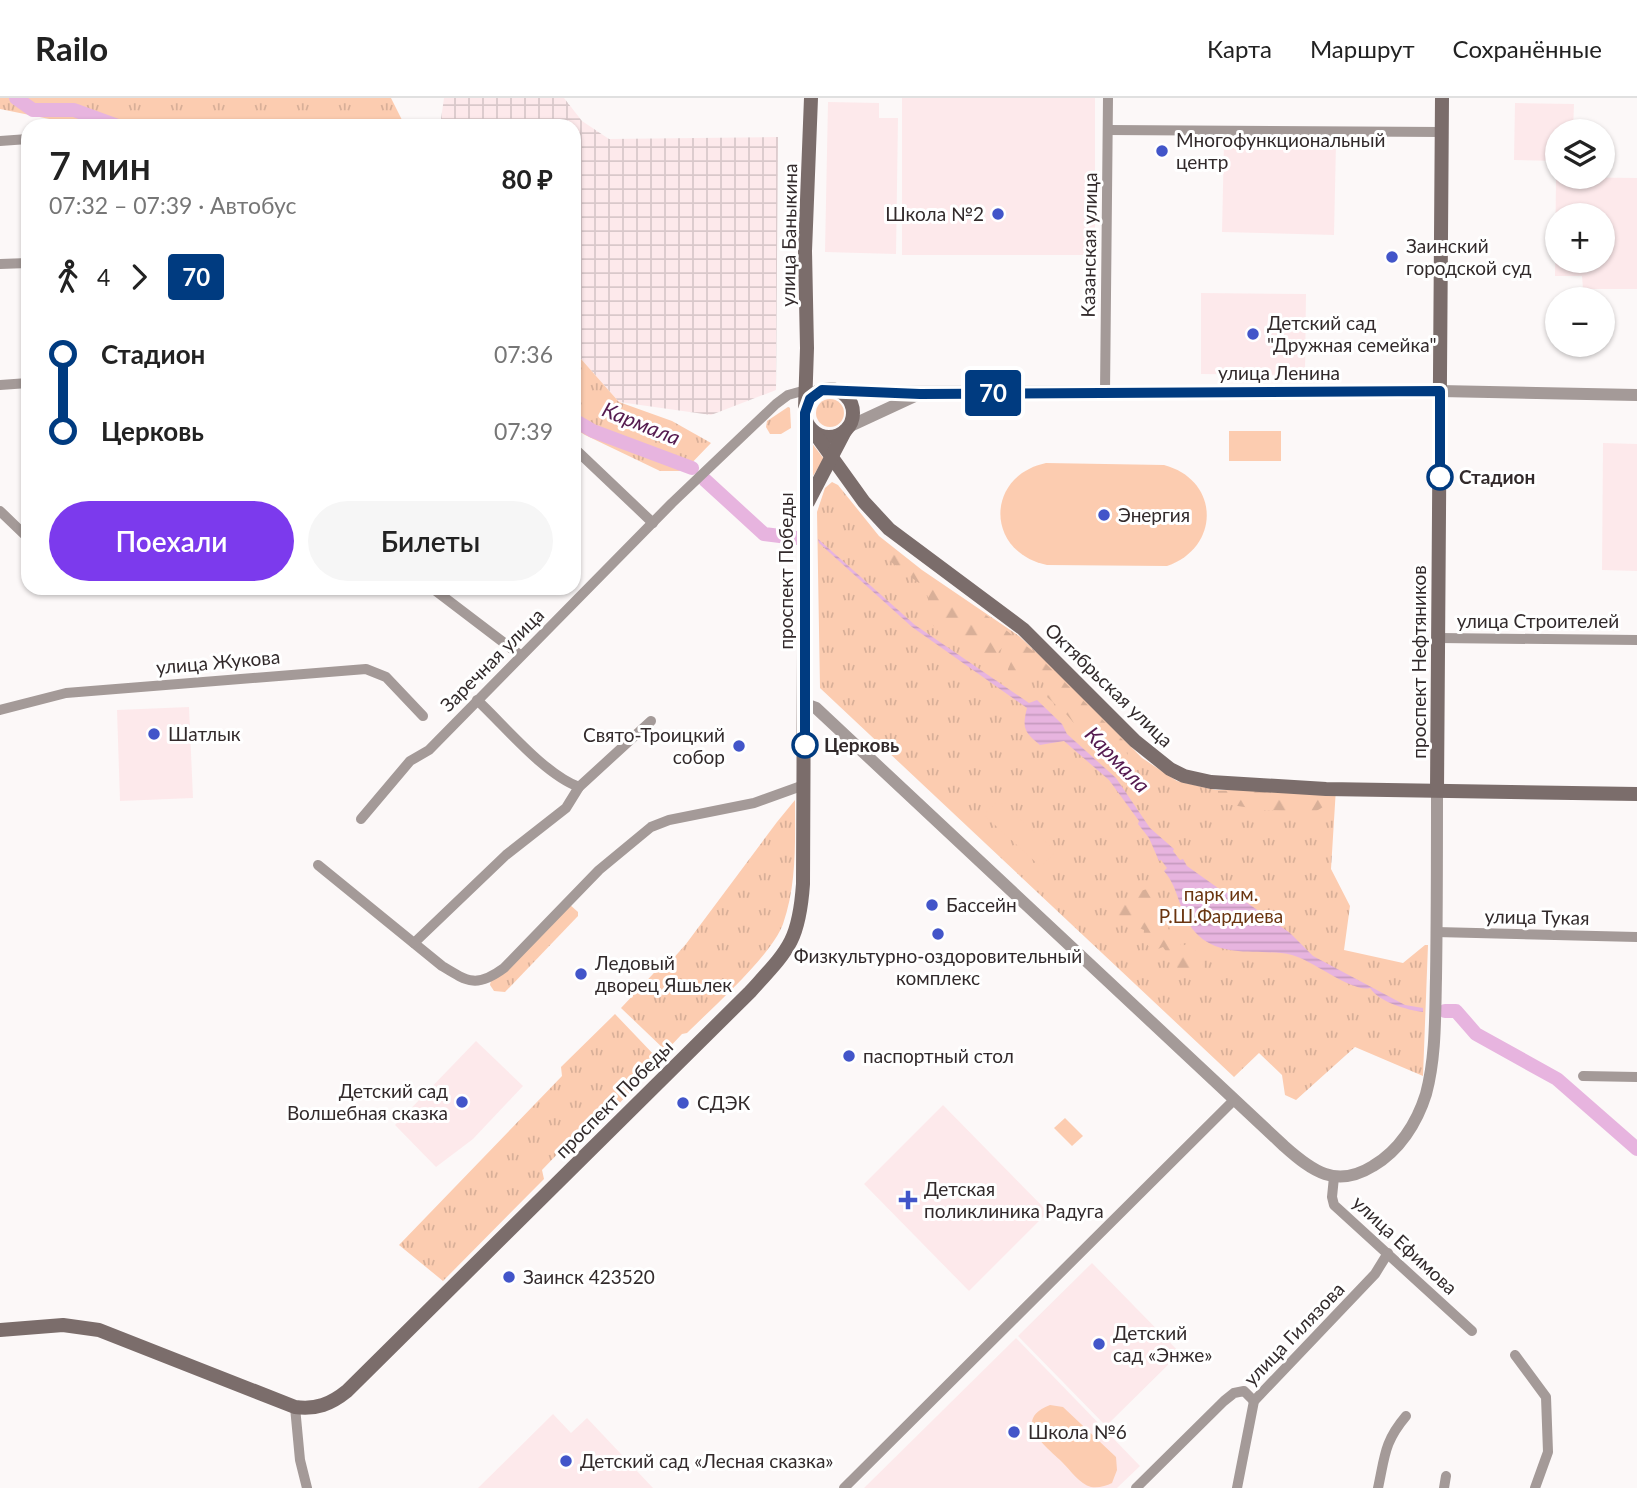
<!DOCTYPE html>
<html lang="ru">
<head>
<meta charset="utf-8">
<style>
  body { margin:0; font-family:Lato,sans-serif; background:#f6f6f6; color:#222; height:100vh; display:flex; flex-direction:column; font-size:26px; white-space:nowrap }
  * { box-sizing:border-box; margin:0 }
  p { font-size:23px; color:#767676 }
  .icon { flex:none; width:38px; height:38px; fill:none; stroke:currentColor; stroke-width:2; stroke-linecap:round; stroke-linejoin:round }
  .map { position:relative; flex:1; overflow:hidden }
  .side { position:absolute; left:21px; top:21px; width:560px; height:476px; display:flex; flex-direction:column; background:#fff; border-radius:21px; box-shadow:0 2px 5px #0004 }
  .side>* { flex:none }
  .badge { padding:0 14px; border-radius:5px; font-size:24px; line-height:46px }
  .fabs { position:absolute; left:1545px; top:21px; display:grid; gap:14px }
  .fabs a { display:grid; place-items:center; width:70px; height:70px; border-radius:50%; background:#fff; box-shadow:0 2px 5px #0004; font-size:35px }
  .map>.badge { position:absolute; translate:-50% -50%; box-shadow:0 0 0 4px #fff }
  .legs { display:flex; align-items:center; gap:10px; height:77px; padding:0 28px; font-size:23px }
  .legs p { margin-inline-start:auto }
  .head { display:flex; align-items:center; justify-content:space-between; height:119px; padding:0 28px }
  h1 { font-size:38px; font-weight:600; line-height:52px }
  .action { display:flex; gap:14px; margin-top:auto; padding:14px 28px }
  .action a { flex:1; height:80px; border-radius:42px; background:#7c3aed; color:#fff; font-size:28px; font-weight:600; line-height:80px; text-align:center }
  .action a+a { background:#f6f6f6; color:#222 }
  ul { padding:0 28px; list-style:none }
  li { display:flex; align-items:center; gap:24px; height:77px; font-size:26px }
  li i { display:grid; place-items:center; width:10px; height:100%; margin:0 9px; background:currentColor }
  li i::after { content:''; width:18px; height:18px; margin:-9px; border:5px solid; border-radius:50%; background:#fff }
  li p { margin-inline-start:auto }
  li:first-child i { background:linear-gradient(#0000 50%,currentColor 0) }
  li:last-child i { background:linear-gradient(currentColor 50%,#0000 0) }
  header { display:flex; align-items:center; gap:42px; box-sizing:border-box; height:98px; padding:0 35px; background:#fff; border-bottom:2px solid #e0e0e0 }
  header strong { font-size:33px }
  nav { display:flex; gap:38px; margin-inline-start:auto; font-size:24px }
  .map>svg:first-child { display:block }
  .built { fill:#fde9eb; fill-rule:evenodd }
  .industrial { fill:url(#industrial-grid) }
  .grass { fill:url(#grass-tufts) }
  .forest { fill:url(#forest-firs) }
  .garden { fill:#fcccb0 }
  .water { fill:url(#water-rules) }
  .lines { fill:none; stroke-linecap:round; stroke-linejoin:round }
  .river { stroke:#e7b4df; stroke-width:14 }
  .minor { stroke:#a49a98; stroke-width:10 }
  .tertiary { stroke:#a49a98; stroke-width:12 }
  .secondary { stroke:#7b6d6b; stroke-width:14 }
  .line-1-casing { stroke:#fff; stroke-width:16 }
  .line-1 { stroke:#003b80; stroke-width:10 }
  .poi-dot { fill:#4255c9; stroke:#fff; stroke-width:2.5 }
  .stop-1-dot { fill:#fff; stroke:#003b80; stroke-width:3.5 }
  .labels { text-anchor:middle; stroke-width:6; stroke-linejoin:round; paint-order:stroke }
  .poi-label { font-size:19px; fill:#322a2b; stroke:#fff; text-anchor:start }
  .street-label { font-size:19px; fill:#322a2b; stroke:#fff }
  .stop-label { font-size:19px; font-weight:bold; fill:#322a2b; stroke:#fff; text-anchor:start }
  .park-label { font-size:19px; fill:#6a3510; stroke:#fff }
  .water-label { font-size:21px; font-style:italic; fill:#541a4f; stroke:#fff }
</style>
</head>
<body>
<header>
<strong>Railo</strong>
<nav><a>Карта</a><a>Маршрут</a><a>Сохранённые</a></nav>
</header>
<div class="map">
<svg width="1637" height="1390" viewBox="0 0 1637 1390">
  <defs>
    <pattern id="industrial-grid" width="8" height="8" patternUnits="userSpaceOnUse" patternTransform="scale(1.75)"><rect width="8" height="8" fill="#fde9eb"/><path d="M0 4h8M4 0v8" fill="none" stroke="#d9c8ca"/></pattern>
    <pattern id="grass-tufts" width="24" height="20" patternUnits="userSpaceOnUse" patternTransform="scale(1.75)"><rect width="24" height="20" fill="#fcccb0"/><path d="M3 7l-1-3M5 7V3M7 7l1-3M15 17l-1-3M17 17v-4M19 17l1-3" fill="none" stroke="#d8af98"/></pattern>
    <pattern id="forest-firs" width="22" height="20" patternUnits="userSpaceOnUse" patternTransform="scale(1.75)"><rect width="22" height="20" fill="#fcccb0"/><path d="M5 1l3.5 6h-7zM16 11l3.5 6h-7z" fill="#d8af98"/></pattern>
    <pattern id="water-rules" width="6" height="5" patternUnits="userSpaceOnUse" patternTransform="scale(1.75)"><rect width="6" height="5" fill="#e7b4df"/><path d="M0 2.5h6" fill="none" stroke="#c79bc0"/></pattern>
  </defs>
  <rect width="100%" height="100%" fill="#fcf8f8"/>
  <g class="built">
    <rect x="902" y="0" width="193" height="157"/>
    <polygon points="828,4 879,5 879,20 898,20 896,156 825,154"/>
    <polygon points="1515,5 1574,6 1573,33 1558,33 1557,63 1514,62"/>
    <polygon points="1224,43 1336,46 1334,137 1222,134"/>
    <path d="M1556 79 1637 80V191H1583L1582 178H1555ZM1558 117H1603V163H1558Z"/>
    <polygon points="1201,195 1306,196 1305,277 1201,276"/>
    <polygon points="1603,345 1637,346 1637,473 1602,472"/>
    <polygon points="189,609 193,700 120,703 117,612"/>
    <polygon points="476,943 523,988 473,1041 436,1069 395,1027"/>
    <polygon points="943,1007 1048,1114 969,1193 864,1086"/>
    <polygon points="1092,1165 1180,1255 1106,1328 1018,1238"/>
    <polygon points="1016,1240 1140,1368 1117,1390 864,1390"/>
    <polygon points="553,1316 571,1335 587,1320 653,1390 478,1390"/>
  </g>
  <polygon class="industrial" points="444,0 564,0 582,23 609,41 778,39 776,292 711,317 619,304 574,253 574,28 440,28"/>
  <g class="grass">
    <polygon points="0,0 391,0 405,28 84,28 0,11"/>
    <polygon points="574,253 619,304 672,323 711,345 684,373 660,373 585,337 574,330"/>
    <circle cx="830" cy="315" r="14"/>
    <polygon points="788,309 790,310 791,330 781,336 770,336 766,329 767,323"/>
    <polygon points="811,344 824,361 811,381"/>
    <polygon points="832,384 838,387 879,438 922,472 1019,538 1062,578 1142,660 1177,683 1216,692 1336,690 1331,771 1350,808 1344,852 1403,865 1425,847 1428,847 1423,978 1355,949 1296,1002 1285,997 1282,977 1259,955 1234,979 820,590 817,414 825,390"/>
    <path d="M795 702C795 744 797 786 783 826 772 857 712 910 687 935L682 936 666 953 621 910 668 860 671 863 686 846 777 724Z"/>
    <polygon points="569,806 578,814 578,818 505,894 494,893 490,887 491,882"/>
    <polygon points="615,916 657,960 635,982 636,988 577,1049 567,1046 542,1072 544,1081 443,1183 399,1147 562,978 561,969"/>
  </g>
  <g class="forest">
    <polygon points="891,452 993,522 1034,554 1125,644 1129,668 1120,668 1099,642 1105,634 1098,628 1078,630 1067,617 1047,599 1042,579 1031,571 1024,582 1008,584 1008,571 1014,557 1002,550 987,565 939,534 923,516 929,502 924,489 883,458"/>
    <polygon points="1262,692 1323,698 1323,709 1313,715 1264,712 1218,705 1218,693"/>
    <path d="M1152 790 1169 818 1166 826 1174 842 1182 848 1189 845 1199 856 1204 870 1196 879 1188 880 1178 871 1163 849 1153 853 1143 842 1144 832 1115 820C1118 800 1134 794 1152 790Z"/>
  </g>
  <g class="garden">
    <rect x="1229" y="333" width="52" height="30"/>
    <path d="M1046 365 1164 367C1220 382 1221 449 1167 468L1047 467C985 454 985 378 1046 365Z"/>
    <polygon points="998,702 1056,753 1041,769 984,717"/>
    <polygon points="1065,1020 1083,1038 1072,1048 1054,1030"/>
    <path d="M1050 1307 1063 1309 1116 1359 1117 1372 1112 1385C1106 1388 1099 1390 1091 1389 1080 1386 1070 1372 1062 1364 1045 1348 1011 1322 1050 1307Z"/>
  </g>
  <path class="water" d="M818 441 915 527 1029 605 1037 602 1062 626 1067 636 1116 680 1150 730 1174 751 1173 753 1180 762 1183 761 1187 768 1225 795 1240 792 1243 802 1290 835 1313 858 1405 907 1423 910V914C1407 912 1379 904 1370 890 1353 895 1312 862 1292 857 1263 850 1224 861 1199 838 1178 819 1181 792 1164 773L1167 770 1161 762 1159 763 1149 740 1138 726 1139 723 1109 682 1064 643 1040 647C1024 634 1022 630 1027 610L912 529 819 445Z"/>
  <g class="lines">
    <g class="river">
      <polyline points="16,0 33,12 74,12 118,28"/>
      <polyline points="574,322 593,333 692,370"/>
      <polyline points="705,382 764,436 796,440"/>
      <polyline points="1445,913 1456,913 1476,936 1557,981 1637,1051"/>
    </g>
    <g class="minor">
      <polyline points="1108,32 1442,34"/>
      <polyline points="0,43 28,41"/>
      <polyline points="0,166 28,165"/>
      <polyline points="0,287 28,285"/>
      <polyline points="1105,295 1108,0"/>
      <polyline points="574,350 653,425"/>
      <polyline points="0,413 28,440"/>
      <polyline points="432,490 520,557"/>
      <polyline points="1439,540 1637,542"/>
      <path d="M477 602C505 628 544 676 579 689"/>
      <polyline points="0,612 66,595 366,571 386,579 423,618"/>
      <polyline points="361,721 410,663 429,652 672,405 776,306 788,297 806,292"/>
      <path d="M318 767 442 868C468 884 477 890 504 870L599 772 651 729 669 722 754 705 804 687"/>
      <polyline points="1436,834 1637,839"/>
      <polyline points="414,845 506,757 566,710 579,689 651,623"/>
      <polyline points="1583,978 1637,979"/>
      <polyline points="1334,1079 1332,1099 1334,1107 1472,1233"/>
      <polyline points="1515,1257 1546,1299 1548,1354 1535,1390"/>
      <polyline points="295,1309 300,1362 307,1390"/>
      <polyline points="844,1390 1233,1003"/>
      <polyline points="1136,1390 1224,1303 1234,1295 1244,1293 1254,1303"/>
      <polyline points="1237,1390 1254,1303 1375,1176 1388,1155"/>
      <path d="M1378 1390C1385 1358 1384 1344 1406 1318"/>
      <polyline points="1444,1390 1446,1378"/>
    </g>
    <g class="tertiary">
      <polyline points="841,294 1440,293 1637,297"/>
      <polyline points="848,329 917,297"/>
      <path d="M805 606 816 610 1284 1048C1312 1073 1336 1091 1373 1068 1399 1053 1417 1025 1426 996 1436 959 1435 918 1436 880 1437 817 1437 755 1437 692"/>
    </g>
    <g class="secondary">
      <circle cx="829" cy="315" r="24"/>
      <polyline points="805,310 807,250 805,153 811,0"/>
      <polyline points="813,333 864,404 889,431 1023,531 1135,643 1170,671 1184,678 1211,684 1326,691 1637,696"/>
      <polyline points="808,404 845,333"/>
      <polyline points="1437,692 1442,0"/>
      <path d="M0 1232 63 1227 99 1232 295 1309C316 1312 331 1306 347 1293L750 894C788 852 799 844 803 786L805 320"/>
    </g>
  </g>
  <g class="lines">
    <g class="line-1-casing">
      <polyline id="line-1" points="805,647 805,315 810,301 822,292 920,296 1440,293 1440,379"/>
    </g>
    <use href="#line-1" class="line-1"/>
  </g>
  <g class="poi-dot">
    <circle cx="1162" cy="53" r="7"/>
    <circle cx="998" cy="116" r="7"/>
    <circle cx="1392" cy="159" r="7"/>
    <circle cx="1253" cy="236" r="7"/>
    <circle cx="1104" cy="417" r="7"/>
    <circle cx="154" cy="636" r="7"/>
    <circle cx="739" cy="648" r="7"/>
    <circle cx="932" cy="807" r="7"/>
    <circle cx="938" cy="836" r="7"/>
    <circle cx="581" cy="876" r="7"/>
    <circle cx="849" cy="958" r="7"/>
    <circle cx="462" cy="1004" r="7"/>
    <circle cx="683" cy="1005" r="7"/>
    <path d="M904.5 1091.5h7v7h7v7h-7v7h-7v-7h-7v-7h7z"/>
    <circle cx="509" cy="1179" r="7"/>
    <circle cx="1099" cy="1246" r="7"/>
    <circle cx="1014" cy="1334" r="7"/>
    <circle cx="566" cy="1363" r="7"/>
  </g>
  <g class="stop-1-dot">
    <circle cx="1440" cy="379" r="12"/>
    <circle cx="805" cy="647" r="12"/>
  </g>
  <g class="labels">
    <g class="poi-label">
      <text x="1176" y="49">Многофункциональный<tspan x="1176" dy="22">центр</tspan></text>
      <text x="984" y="123" text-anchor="end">Школа №2</text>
      <text x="1406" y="155">Заинский<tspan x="1406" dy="22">городской суд</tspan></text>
      <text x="1267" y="232">Детский сад<tspan x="1267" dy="22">"Дружная семейка"</tspan></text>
      <text x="1118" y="424">Энергия</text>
      <text x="168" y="643">Шатлык</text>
      <text x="725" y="644" text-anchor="end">Свято-Троицкий<tspan x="725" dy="22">собор</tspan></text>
      <text x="946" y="814">Бассейн</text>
      <text x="938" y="865" text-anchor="middle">Физкультурно-оздоровительный<tspan x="938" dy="22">комплекс</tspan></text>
      <text x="595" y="872">Ледовый<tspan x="595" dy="22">дворец Яшьлек</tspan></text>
      <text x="863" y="965">паспортный стол</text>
      <text x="448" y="1000" text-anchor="end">Детский сад<tspan x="448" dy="22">Волшебная сказка</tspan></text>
      <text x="697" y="1012">СДЭК</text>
      <text x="924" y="1098">Детская<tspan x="924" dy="22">поликлиника Радуга</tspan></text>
      <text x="523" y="1186">Заинск 423520</text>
      <text x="1113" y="1242">Детский<tspan x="1113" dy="22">сад «Энже»</tspan></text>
      <text x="1028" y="1341">Школа №6</text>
      <text x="580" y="1370">Детский сад «Лесная сказка»</text>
    </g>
    <g class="street-label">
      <text transform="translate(789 137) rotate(-89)" y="7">улица Баныкина</text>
      <text transform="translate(1089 147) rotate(-89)" y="7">Казанская улица</text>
      <text x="1279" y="282">улица Ленина</text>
      <text transform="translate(786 473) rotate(-90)" y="7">проспект Победы</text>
      <text x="1538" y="530">улица Строителей</text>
      <text transform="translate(492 562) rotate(-45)" y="7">Заречная улица</text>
      <text transform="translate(218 564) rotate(-5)" y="7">улица Жукова</text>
      <text transform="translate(1419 564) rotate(-90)" y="7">проспект Нефтяников</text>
      <text transform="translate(1109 587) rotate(44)" y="7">Октябрьская улица</text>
      <text transform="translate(1537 819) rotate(1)" y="7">улица Тукая</text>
      <text transform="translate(614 1001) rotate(-45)" y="7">проспект Победы</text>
      <text transform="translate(1405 1147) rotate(43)" y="7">улица Ефимова</text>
      <text transform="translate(1294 1236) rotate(-46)" y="7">улица Гилязова</text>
    </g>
    <g class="stop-label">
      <text x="1459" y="386">Стадион</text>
      <text x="824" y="654">Церковь</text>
    </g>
    <g class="park-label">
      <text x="1221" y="803">парк им.<tspan x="1221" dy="22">Р.Ш.Фардиева</tspan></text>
    </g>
    <g class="water-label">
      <text transform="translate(641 326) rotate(22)" y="7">Кармала</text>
      <text transform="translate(1117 662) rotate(46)" y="7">Кармала</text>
    </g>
  </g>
</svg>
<div class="fabs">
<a><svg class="icon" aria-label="layers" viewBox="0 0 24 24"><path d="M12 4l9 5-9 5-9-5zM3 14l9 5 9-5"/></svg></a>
<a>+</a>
<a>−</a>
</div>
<b class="badge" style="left:993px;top:295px;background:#003b80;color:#fff">70</b>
<section class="side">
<div class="head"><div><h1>7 мин</h1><p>07:32 – 07:39 · Автобус</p></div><b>80 ₽</b></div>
<div class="legs"><svg class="icon" aria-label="walk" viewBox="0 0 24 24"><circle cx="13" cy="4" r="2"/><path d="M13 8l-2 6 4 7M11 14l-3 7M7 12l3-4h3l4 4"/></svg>4<svg class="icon" aria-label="forward" viewBox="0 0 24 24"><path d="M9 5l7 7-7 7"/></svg><b class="badge" style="background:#003b80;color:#fff">70</b></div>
<ul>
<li><i style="color:#003b80"></i><b>Стадион</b><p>07:36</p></li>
<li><i style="color:#003b80"></i><b>Церковь</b><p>07:39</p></li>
</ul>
<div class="action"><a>Поехали</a><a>Билеты</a></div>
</section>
</div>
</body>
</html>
